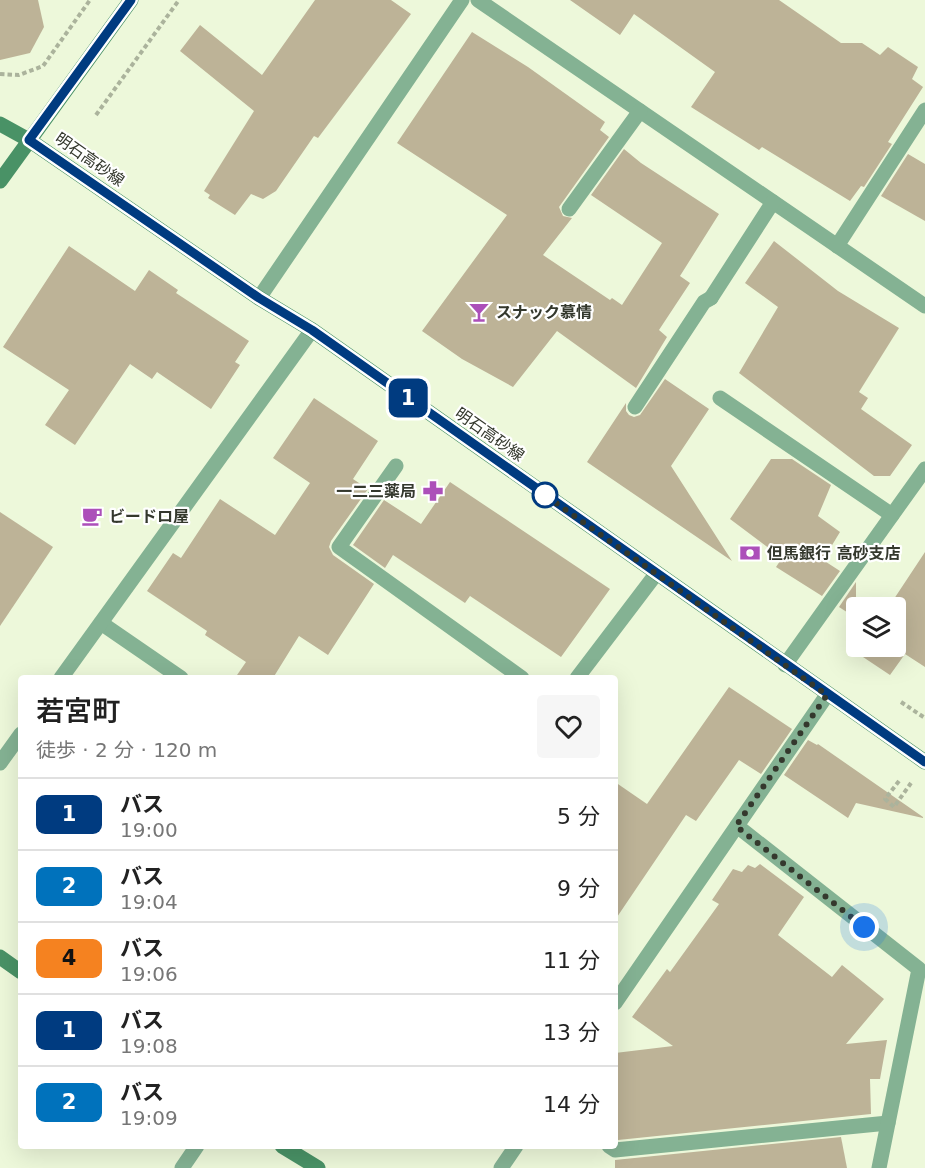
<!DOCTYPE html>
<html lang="ja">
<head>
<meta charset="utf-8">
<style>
  body { margin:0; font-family:"DejaVu Sans","Noto Sans JP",sans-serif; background:#f6f6f6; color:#222; height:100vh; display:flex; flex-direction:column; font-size:22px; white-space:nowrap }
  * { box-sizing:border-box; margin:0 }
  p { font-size:20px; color:#767676 }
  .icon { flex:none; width:33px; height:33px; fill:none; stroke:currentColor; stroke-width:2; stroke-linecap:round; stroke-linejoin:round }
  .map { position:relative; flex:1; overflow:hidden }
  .side { position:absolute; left:18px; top:675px; width:600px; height:474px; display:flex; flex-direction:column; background:#fff; border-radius:6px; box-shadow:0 6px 24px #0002 }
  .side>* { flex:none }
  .badge { padding:0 12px; border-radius:9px; font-size:21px; line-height:39px }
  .controls { position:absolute; left:846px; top:597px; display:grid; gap:12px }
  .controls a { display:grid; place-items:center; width:60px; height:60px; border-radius:6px; background:#fff; box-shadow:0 6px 24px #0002; font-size:30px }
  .you { position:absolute; width:30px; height:30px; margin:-15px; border:4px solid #fff; border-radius:50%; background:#1a73e8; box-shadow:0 0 0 9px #1a73e833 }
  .map>.badge { position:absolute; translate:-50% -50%; box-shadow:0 0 0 3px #fff }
  .round { display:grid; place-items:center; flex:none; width:63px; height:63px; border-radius:6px; background:#f6f6f6 }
  .summary { display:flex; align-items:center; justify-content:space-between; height:102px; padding:0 18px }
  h1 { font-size:28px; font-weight:600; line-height:45px }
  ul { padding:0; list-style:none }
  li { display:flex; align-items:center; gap:18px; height:72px; padding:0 18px; border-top:2px solid #e0e0e0 }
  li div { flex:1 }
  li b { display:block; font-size:22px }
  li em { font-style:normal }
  li .badge { min-width:66px; font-weight:700; text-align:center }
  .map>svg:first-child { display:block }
  .building { fill:#bdb397 }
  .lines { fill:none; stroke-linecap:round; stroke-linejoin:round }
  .path { stroke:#abb39c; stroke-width:4; stroke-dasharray:4.5 3; stroke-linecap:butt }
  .lane { stroke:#84b293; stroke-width:15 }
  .street { stroke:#84b293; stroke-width:15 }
  .secondary { stroke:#499266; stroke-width:15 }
  .line-casing { stroke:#fff; stroke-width:14 }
  .line { stroke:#003b80; stroke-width:9 }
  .walk { stroke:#34382d; stroke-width:6; stroke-dasharray:0 10.8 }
  .stop-dot { fill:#fff; stroke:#003b80; stroke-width:3 }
  .labels { text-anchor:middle; stroke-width:4.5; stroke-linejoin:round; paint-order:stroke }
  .street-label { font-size:16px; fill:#34382d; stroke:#fff }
  .poi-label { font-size:16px; font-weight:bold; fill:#34382d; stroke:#fff; text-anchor:start }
</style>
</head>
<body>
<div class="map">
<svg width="925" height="1168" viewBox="0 0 925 1168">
  <rect width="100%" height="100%" fill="#edf8da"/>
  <g class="building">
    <polygon points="0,0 38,0 44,27 30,53 0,60"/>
    <polygon points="315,0 391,0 411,14 318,138 314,136 276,191 263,199 251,194 235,215 208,198 210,195 204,191 254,111 180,51 200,25 262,75"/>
    <polygon points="570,0 779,0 841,43 862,43 880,55 888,47 918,67 912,79 923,87 888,142 892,144 864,187 861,186 850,201 762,147 759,150 691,107 715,72 634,14 620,35"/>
    <polygon points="472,32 528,67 605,122 600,130 609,137 559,207 563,216 572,218 543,255 610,300 612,298 622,305 662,243 591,195 624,149 641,163 719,214 680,276 690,283 659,330 667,337 636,388 557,331 513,387 462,359 422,331 507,215 397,143"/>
    <polygon points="908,154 925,164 925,221 881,196"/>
    <polygon points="774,241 838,291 899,328 859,392 868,398 861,409 912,445 890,476 874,476 739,373 778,307 745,283"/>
    <polygon points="69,246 135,291 149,270 178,290 176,293 249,341 235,362 240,365 211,409 157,372 152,379 130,364 75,445 45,425 69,390 3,347"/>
    <polygon points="665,379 709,409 671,466 732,561 587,462 626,403 626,411 629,415 634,417 640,415"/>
    <polygon points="314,398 378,441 353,479 368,489 331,541 329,547 333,555 374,584 328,655 299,636 273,678 235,678 246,662 205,635 207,631 147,591 173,553 181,558 220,499 275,535 310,483 273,458"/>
    <polygon points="771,459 792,459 831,485 818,516 840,532 823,560 840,571 822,596 776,567 782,558 730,519"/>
    <polygon points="450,482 610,589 561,657 470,596 465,603 393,555 385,568 353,545 384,500 421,524"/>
    <polygon points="0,512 53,547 0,626"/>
    <polygon points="925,552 925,667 905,654 890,675 857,653 862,646 896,646 896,608 888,608"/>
    <polygon points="856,582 856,618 839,607"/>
    <polygon points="729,687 792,729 761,774 739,760 696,821 686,815 615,920 615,782 647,804"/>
    <polygon points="808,740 817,745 818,744 923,817 923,818 856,803 848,818 784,775"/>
    <polygon points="760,864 804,897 778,935 832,977 842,965 884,999 846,1044 887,1040 880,1079 870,1079 871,1114 618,1140 615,1138 615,1053 673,1046 632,1017 667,969 670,972 719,904 712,900 733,869 742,872 748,865 755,868"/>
    <polygon points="841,1137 847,1168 615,1168 615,1160"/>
  </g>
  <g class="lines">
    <g class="path">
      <polyline points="0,74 19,75 43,66 90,0"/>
      <polyline points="96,115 179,0"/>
      <polyline points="901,702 925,718"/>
      <polyline points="899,781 885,799 894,807 911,783"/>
    </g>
    <g class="lane">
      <polyline points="635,407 704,302 711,298"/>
      <polyline points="609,1146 615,1150 888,1123"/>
    </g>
    <g class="street">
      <polyline points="478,0 925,306"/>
      <polyline points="569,209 640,111"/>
      <polyline points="837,246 925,110"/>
      <polyline points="259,298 462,0"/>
      <polyline points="711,298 773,202"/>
      <polyline points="720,398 892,515"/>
      <polyline points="396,466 339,547 522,678"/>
      <polyline points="101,623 181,678"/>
      <polyline points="785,665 925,469"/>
      <polyline points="61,678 312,330"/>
      <polyline points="577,678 656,574"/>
      <polyline points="0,763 21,734"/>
      <polyline points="737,826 919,969 879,1168"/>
      <polyline points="615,1003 827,695"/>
      <polyline points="182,1168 197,1146"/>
      <polyline points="501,1168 516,1146"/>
    </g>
    <g class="secondary">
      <polyline points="0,124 29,140 259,298 312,330 925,762"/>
      <polyline points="0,181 131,0"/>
      <polyline points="0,957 21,972"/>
      <polyline points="282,1146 318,1168"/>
    </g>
  </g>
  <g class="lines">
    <g class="line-casing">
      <polyline id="line" points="131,0 29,140 259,298 312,330 925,762"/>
    </g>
    <use href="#line" class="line"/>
    <polyline class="walk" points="545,495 542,493 827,695 736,826 864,927"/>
  </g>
  <defs>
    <g id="bar-bare" transform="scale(1.62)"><path d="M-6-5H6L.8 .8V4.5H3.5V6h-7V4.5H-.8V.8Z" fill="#ac4fb9" stroke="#fff" stroke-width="2.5" paint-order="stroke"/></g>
    <g id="pharmacy-bare" transform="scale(1.62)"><path d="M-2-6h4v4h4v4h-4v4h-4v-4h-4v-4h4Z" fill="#ac4fb9" stroke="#fff" stroke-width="2.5" paint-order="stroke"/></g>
    <g id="cafe-bare" transform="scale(1.62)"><path d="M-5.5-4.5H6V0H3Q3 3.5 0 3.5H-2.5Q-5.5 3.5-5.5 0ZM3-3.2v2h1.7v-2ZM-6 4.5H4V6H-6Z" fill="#ac4fb9" stroke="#fff" stroke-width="2.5" paint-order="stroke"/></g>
    <g id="bank-bare" transform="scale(1.62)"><path d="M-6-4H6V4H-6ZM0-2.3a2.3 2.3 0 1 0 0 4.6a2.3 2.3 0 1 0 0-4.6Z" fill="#ac4fb9" stroke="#fff" stroke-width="2.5" paint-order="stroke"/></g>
  </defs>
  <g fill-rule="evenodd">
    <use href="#bar-bare" x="479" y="312"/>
    <use href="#pharmacy-bare" x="433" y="491"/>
    <use href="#cafe-bare" x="92" y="516"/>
    <use href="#bank-bare" x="750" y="553"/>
  </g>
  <circle class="stop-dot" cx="545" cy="495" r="12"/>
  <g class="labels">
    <g class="street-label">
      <text transform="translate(90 159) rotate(35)" y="6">明石高砂線</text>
      <text transform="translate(490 434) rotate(35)" y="6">明石高砂線</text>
    </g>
    <g class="poi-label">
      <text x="496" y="318">スナック慕情</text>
      <text x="416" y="497" text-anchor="end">一二三薬局</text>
      <text x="109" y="522">ビードロ屋</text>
      <text x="767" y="559">但馬銀行 高砂支店</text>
    </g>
  </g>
</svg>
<div class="controls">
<a><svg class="icon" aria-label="layers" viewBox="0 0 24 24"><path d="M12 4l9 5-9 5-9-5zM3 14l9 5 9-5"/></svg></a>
</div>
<div class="you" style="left:864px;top:927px"></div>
<b class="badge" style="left:408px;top:398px;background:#003b80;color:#fff">1</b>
<section class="side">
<div class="summary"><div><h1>若宮町</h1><p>徒歩 · 2 分 · 120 m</p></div><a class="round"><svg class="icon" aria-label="heart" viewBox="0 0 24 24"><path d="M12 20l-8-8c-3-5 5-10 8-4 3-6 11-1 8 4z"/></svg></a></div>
<ul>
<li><span class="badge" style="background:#003b80;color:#fff">1</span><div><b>バス</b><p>19:00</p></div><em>5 分</em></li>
<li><span class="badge" style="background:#0072bc;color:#fff">2</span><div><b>バス</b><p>19:04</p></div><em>9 分</em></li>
<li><span class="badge" style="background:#f58220;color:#111">4</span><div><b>バス</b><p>19:06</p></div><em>11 分</em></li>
<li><span class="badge" style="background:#003b80;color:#fff">1</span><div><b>バス</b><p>19:08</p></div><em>13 分</em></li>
<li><span class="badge" style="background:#0072bc;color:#fff">2</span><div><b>バス</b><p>19:09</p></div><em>14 分</em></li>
</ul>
</section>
</div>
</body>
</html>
